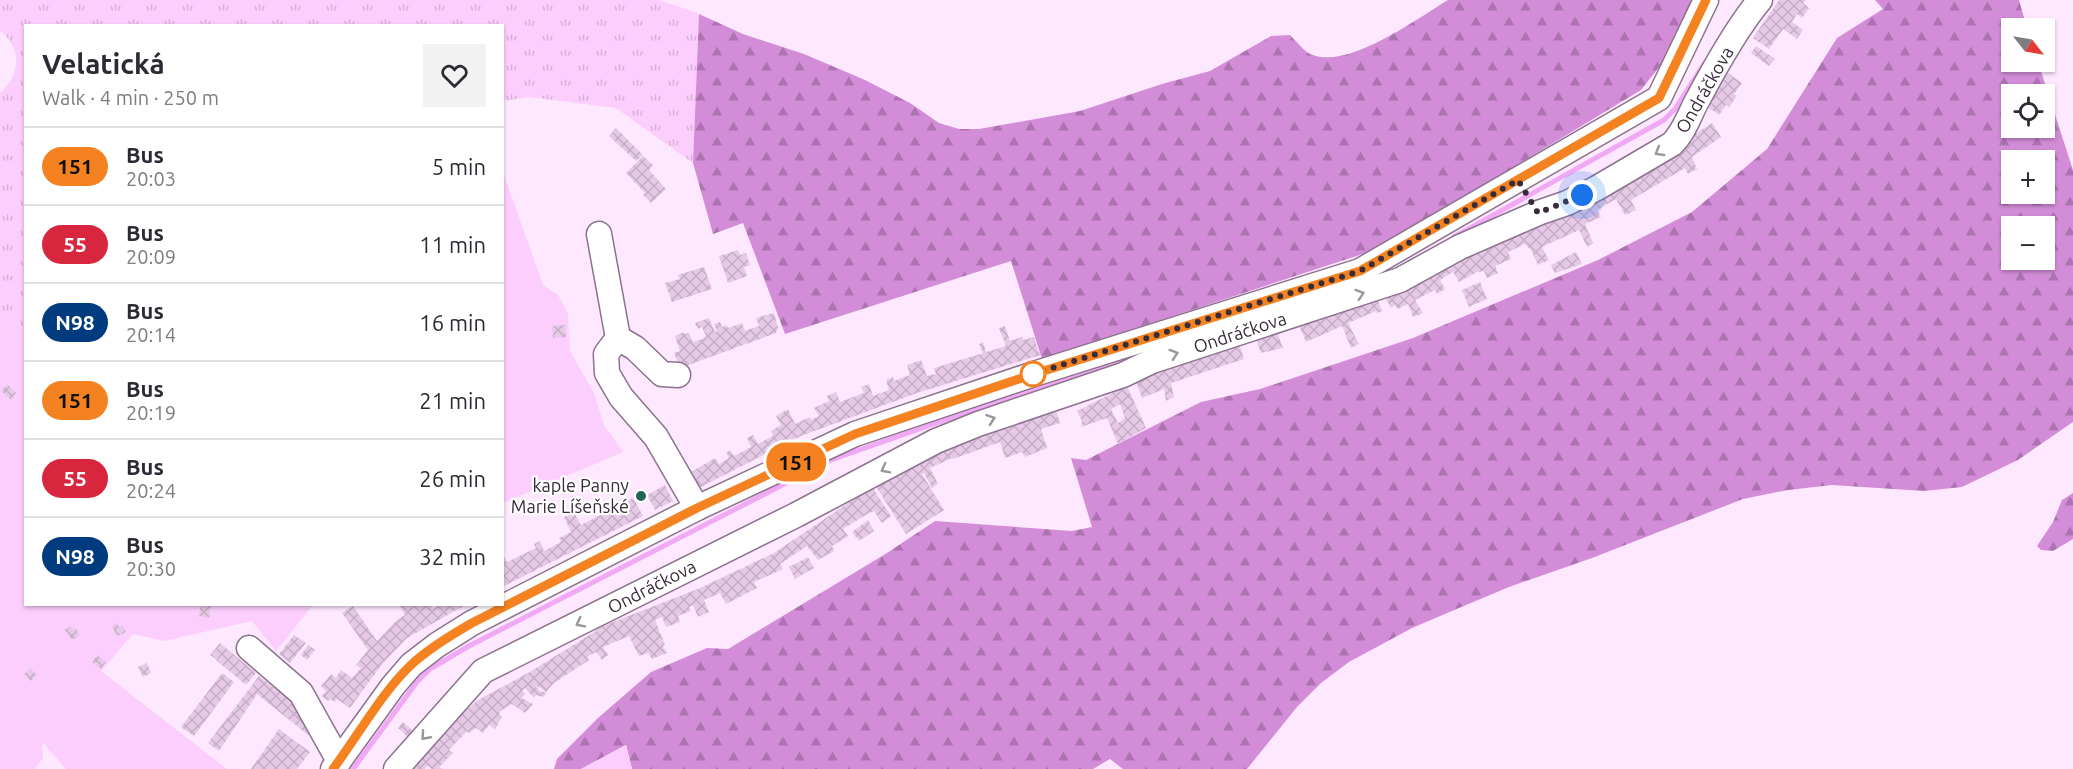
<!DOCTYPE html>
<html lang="en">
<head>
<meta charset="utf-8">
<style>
  body { margin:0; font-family:Ubuntu,sans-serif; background:#f2f2f3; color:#2b2b33; height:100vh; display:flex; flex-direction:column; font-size:22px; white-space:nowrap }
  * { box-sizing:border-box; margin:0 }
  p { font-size:20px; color:#7c7c81 }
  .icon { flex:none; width:33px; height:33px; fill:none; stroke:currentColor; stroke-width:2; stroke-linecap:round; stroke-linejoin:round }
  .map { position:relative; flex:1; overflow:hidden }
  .side { position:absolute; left:24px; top:24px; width:480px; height:582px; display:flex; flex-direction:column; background:#fff; border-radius:0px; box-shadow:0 2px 4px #0004 }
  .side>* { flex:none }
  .badge { padding:0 12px; border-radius:20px; font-size:21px; line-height:39px }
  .needle { width:39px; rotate:121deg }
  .buttons { position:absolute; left:2001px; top:18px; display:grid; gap:12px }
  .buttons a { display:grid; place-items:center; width:54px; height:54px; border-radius:0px; background:#fff; box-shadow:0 2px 4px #0004; font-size:30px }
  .you { position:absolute; width:30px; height:30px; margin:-15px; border:4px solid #fff; border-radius:50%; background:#1a73e8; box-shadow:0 0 0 9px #1a73e833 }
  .map>.badge { position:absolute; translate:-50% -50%; box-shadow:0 0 0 3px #fff }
  .round { display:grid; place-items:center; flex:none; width:63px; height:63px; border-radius:0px; background:#f2f2f3 }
  .summary { display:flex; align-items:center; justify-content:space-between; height:102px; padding:0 18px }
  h1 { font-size:28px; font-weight:600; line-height:45px }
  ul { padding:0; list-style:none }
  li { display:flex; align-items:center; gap:18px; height:78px; padding:0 18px; border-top:2px solid #e1e1e2 }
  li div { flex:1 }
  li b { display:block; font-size:22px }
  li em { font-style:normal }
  li .badge { min-width:66px; font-weight:700; text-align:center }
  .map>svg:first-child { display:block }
  .grass { fill:url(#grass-tufts) }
  .forest { fill:url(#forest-firs); fill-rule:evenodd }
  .green { fill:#fbcefd }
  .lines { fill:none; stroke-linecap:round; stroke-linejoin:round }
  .stream { stroke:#f1a9f5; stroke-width:5 }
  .building { fill:url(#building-cross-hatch); fill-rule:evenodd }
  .minor-casing { stroke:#8c738d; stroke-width:27 }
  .minor { stroke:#fff; stroke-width:24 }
  .oneway { stroke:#9b969b }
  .line-casing { stroke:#fff; stroke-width:14 }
  .line { stroke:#f58220; stroke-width:9 }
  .walk { stroke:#372c37; stroke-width:6; stroke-dasharray:0 10.8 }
  .stop-dot { fill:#fff; stroke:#f58220; stroke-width:3 }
  .poi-dot { fill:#226555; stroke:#fff; stroke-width:2 }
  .labels { text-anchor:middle; stroke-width:4.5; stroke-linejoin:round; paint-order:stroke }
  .street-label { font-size:18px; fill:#372c37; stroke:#fff }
  .poi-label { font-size:18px; fill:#372c37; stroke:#fff; text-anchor:end }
</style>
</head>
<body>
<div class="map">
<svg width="2073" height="769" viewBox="0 0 2073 769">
  <defs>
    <pattern id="grass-tufts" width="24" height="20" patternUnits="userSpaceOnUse" patternTransform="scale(1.5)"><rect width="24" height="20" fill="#fbcefd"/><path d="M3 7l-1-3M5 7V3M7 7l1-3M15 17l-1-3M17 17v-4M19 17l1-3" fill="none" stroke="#d8b1d9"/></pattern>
    <pattern id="forest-firs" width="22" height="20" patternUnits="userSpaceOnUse" patternTransform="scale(1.5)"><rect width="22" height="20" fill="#d38dd8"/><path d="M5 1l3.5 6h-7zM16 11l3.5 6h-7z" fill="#ac73b0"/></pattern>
    <pattern id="building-cross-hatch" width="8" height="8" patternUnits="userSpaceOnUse" patternTransform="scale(1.5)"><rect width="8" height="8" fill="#e5c9e6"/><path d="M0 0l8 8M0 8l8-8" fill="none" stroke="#c5adc6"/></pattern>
  </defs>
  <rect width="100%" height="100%" fill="#fee8ff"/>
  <path class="grass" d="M0 0H659L699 14 693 163 616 108 529 97 503 101 502 26H26L25 339 0 327V93C20 76 23 48 0 31Z"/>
  <g class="forest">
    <path d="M1448 0H1696L1671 52 1641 90 1378 249 1042 359 1011 261 785 334 743 223 713 234 693 163 699 14 743 34 804 54 865 80 910 103 939 123 959 129H979L1080 111 1162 84 1210 71 1271 36 1290 35C1296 41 1303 50 1310 54 1347 71 1416 19 1448 0Z"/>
    <path d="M1875 0H2019L2027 28H2012V62H2038L2073 170V422L2018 460 1962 487 1924 491 1832 485 1788 490 1743 499 1592 558 1509 587 1459 608 1412 628 1349 662 1321 683 1297 707 1247 769H1123L1110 759 1093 769H632L626 745 581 769H554L557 759 598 718 651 672 707 648 728 649 887 553 935 521 1072 531 1092 527 1071 458 1086 460 1201 402 1260 389 1413 338 1598 260 1692 212 1767 149 1837 38 1883 9ZM2012 94H2044V128H2012ZM2012 160H2044V194H2012ZM2012 226H2044V260H2012Z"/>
    <polygon points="2073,493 2073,539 2053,551 2041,550 2037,546 2053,522 2062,500"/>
  </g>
  <g class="green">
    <polygon points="502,169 543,285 558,295 568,313 570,351 594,393 604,425 623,452 503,503"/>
    <polygon points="0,327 25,339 26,604 313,605 276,651 252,621 164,641 133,634 101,671 227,769 66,769 42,742 43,758 35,769 0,769"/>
    <polygon points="626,745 632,769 581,769"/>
  </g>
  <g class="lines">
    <g class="stream">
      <polyline points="1454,237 1664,120 1675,109 1704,64"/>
      <polyline points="353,769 417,682 430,669 469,646 831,460 1033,389 1137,356"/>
    </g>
  </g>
  <g class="building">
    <polygon points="1779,0 1806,0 1803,3 1809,8 1802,18 1797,14 1792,22 1803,30 1797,39 1783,29 1769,49 1753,38"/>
    <polygon points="1756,46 1775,59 1769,66 1751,53"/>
    <polygon points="1728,73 1742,83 1734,94 1737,96 1729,107 1726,105 1719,115 1706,106"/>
    <polygon points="1712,123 1721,137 1692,157 1697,169 1688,174 1685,168 1631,200 1636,210 1625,215 1616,199 1597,210 1601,217 1585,224 1593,243 1587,247 1579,230 1542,247 1549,260 1538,265 1531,250 1525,244 1508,252 1511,259 1495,266 1498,273 1487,278 1484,271 1477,272 1459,282 1453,272 1440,280 1445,289 1437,294 1435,290 1415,300 1423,313 1413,317 1408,304 1398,309 1395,305 1391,308 1384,296 1638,171"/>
    <polygon points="616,128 643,155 636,161 609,136"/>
    <polygon points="643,156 653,165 649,170 666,189 651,203 643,195 645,193 626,173"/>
    <polygon points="738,250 740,255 746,253 750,265 744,267 747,276 728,283 719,256"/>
    <polygon points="1576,252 1582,264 1555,273 1551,265"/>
    <polygon points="704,267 712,289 672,302 665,283 680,279 678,275"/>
    <polygon points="1480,282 1487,299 1469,307 1462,290"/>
    <polygon points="1377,298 1382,311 1377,313 1376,311 1348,323 1359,344 1351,348 1342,326 1306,342 1299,325 1322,320"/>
    <polygon points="774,313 778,328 776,333 680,368 674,353 680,351 675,336 684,332 684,334 689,333 693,342 702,339 706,336 702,327 698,329 695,323 709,318 715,332 717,332 714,324 720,322 722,327 727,325 728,328 742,323 745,331 759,326 756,318"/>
    <polygon points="565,325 566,337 553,338 552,326"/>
    <polygon points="1005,326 1010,341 1022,337 1023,340 1034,337 1040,355 917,393 801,436 695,490 686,475 715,458 719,464 729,458 726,453 730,450 734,456 751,447 747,438 753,435 758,444 773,436 771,431 781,425 776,416 788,409 795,424 810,417 811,420 819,416 814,408 829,401 827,396 836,392 840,402 864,393 861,387 869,384 873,396 889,390 886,380 893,377 894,381 910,375 907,365 921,360 927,376 936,374 934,368 983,353 979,344 983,342 986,352 1006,346 999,328"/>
    <polygon points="1277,331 1283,348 1261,353 1255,336"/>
    <polygon points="1238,340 1244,359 1171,383 1174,397 1166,401 1164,389 1142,398 1135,379"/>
    <polygon points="7,384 16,393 11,400 1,391"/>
    <path d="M1127 386 1146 428 1118 444 1107 418 1081 427 1082 421 1077 411ZM1120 404 1125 418 1118 423 1111 409Z"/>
    <polygon points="1056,410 1060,423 1041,429 1047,448 1025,457 1022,452 1005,458 1000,442 953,459 952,458 930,468 938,484 932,488 924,473 922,474 944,510 906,534 875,485 947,448"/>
    <polygon points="665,485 673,501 655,510 647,495"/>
    <polygon points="872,487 891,516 882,523 874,511 864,516 843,529 848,536 832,546 834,551 818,560 807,546 780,564 783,569 754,582 757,588 726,604 720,593 704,600 709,612 698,617 693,605 689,607 691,611 678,616 680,622 666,627 662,617 655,620 665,645 663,646 667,653 652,659 648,653 639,656 629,636 603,647 608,655 602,660 596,652 587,657 589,660 554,683 546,692 534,684 540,691 547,693 543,697 536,695 534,698 525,688 522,691 525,694 522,698 533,704 525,713 512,704 500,711 499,715 502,717 495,729 489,725 483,733 476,728 469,733 467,731 449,750 453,753 439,767 443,769 432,769 427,766 425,769 407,769 445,729 478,700 528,673 596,631 595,629 698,589 774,553"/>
    <polygon points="633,498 643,516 502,587 502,552 507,562 536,548 534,544 540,541 544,551 561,542 559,538 571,532 564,517 574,513 581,525"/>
    <polygon points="868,520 874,531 859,541 852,532"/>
    <polygon points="808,557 814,568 795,579 789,567"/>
    <polygon points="201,604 211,604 209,618 199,616"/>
    <polygon points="399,604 431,604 433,609 441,604 467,604 407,638 383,663 350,708 337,699 335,702 330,699 328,701 322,696 326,691 321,686 331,674 336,678 341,670 352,678 361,668 356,665 368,650 342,613 353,606 377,641 397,620 405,615"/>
    <polygon points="117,623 119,627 122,626 126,632 117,636 112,626"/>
    <polygon points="71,626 73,630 75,628 80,635 72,640 65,630"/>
    <polygon points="294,635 306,643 290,663 279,654"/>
    <polygon points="220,643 256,673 246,685 216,660 220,654 216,659 210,655"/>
    <polygon points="308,645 315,650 307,660 301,655"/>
    <polygon points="97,655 106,662 101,669 92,662"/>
    <polygon points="147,663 151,673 143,677 138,667"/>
    <polygon points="30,668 37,675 31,681 24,674"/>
    <polygon points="222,673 234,682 194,736 181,727"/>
    <polygon points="259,676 307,714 314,728 308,735 257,694 219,751 208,743"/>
    <polygon points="403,722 414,732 409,738 398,728"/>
    <polygon points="279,729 310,752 297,769 251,769"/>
  </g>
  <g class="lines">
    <g class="minor-casing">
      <g id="minor">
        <polyline points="599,234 618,338"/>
        <polyline points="618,338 606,354 607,373 621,397 656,437 697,508"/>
        <polyline points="618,338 635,348 662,374 678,375"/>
        <polyline points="249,648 301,693 339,761"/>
        <polyline points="333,769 393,686 411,665 437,645 472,623 697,508 855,434 1034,374 1360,271 1659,98 1706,0"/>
        <path d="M396 769 483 671 796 515 936 441 978 424 1123 375 1152 361 1400 280 1460 247 1538 213 1567 203 1597 188 1672 144C1685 131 1689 115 1698 99 1714 69 1738 26 1760 0"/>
      </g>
    </g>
    <use href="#minor" class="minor"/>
  </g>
  <defs><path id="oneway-chevron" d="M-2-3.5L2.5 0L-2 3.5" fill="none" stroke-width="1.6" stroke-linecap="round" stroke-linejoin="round" transform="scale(1.5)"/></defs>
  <g class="oneway">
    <use href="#oneway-chevron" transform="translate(1659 152) rotate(149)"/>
    <use href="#oneway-chevron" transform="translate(1360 294) rotate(-18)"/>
    <use href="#oneway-chevron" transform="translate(1174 354) rotate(-18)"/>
    <use href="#oneway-chevron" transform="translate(991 419) rotate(-19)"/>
    <use href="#oneway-chevron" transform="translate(885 469) rotate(153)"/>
    <use href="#oneway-chevron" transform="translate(580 623) rotate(153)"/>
    <use href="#oneway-chevron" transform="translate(425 736) rotate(132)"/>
  </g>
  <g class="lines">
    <g class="line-casing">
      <path id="line" d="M333 769C357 737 383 691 411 665 429 648 451 635 472 623L697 508 855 434 1034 374 1360 271 1659 98 1706 0"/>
    </g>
    <use href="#line" class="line"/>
    <polyline class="walk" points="1033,374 1360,271 1518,180 1538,213 1582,195"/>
  </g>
  <circle class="stop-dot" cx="1033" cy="374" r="12"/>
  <circle class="poi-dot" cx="641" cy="496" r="6"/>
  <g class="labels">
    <g class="street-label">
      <text transform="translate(1705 90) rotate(-60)" y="6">Ondráčkova</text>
      <text transform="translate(1240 333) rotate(-18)" y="6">Ondráčkova</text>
      <text transform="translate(652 587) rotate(-27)" y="6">Ondráčkova</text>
    </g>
    <g class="poi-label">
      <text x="629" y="492">kaple Panny<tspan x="629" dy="21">Marie Líšeňské</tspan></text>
    </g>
  </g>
</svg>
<div class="buttons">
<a><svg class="needle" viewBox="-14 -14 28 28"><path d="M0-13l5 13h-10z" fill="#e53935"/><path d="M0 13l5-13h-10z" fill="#7c7c81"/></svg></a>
<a><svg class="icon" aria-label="locate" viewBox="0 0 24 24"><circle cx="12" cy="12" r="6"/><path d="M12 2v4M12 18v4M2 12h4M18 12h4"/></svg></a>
<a>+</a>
<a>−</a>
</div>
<div class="you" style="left:1582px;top:195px"></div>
<b class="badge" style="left:796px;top:462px;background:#f58220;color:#111">151</b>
<section class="side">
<div class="summary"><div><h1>Velatická</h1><p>Walk · 4 min · 250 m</p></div><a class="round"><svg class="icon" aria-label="heart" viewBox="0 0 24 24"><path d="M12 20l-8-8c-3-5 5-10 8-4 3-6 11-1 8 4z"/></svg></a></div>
<ul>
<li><span class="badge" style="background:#f58220;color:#111">151</span><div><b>Bus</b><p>20:03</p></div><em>5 min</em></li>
<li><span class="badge" style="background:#d7263d;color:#fff">55</span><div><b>Bus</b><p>20:09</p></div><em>11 min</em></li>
<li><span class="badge" style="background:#003b80;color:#fff">N98</span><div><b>Bus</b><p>20:14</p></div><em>16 min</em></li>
<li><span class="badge" style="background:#f58220;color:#111">151</span><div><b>Bus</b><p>20:19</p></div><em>21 min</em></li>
<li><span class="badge" style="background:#d7263d;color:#fff">55</span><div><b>Bus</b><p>20:24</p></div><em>26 min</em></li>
<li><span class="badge" style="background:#003b80;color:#fff">N98</span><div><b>Bus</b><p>20:30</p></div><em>32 min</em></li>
</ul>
</section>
</div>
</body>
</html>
